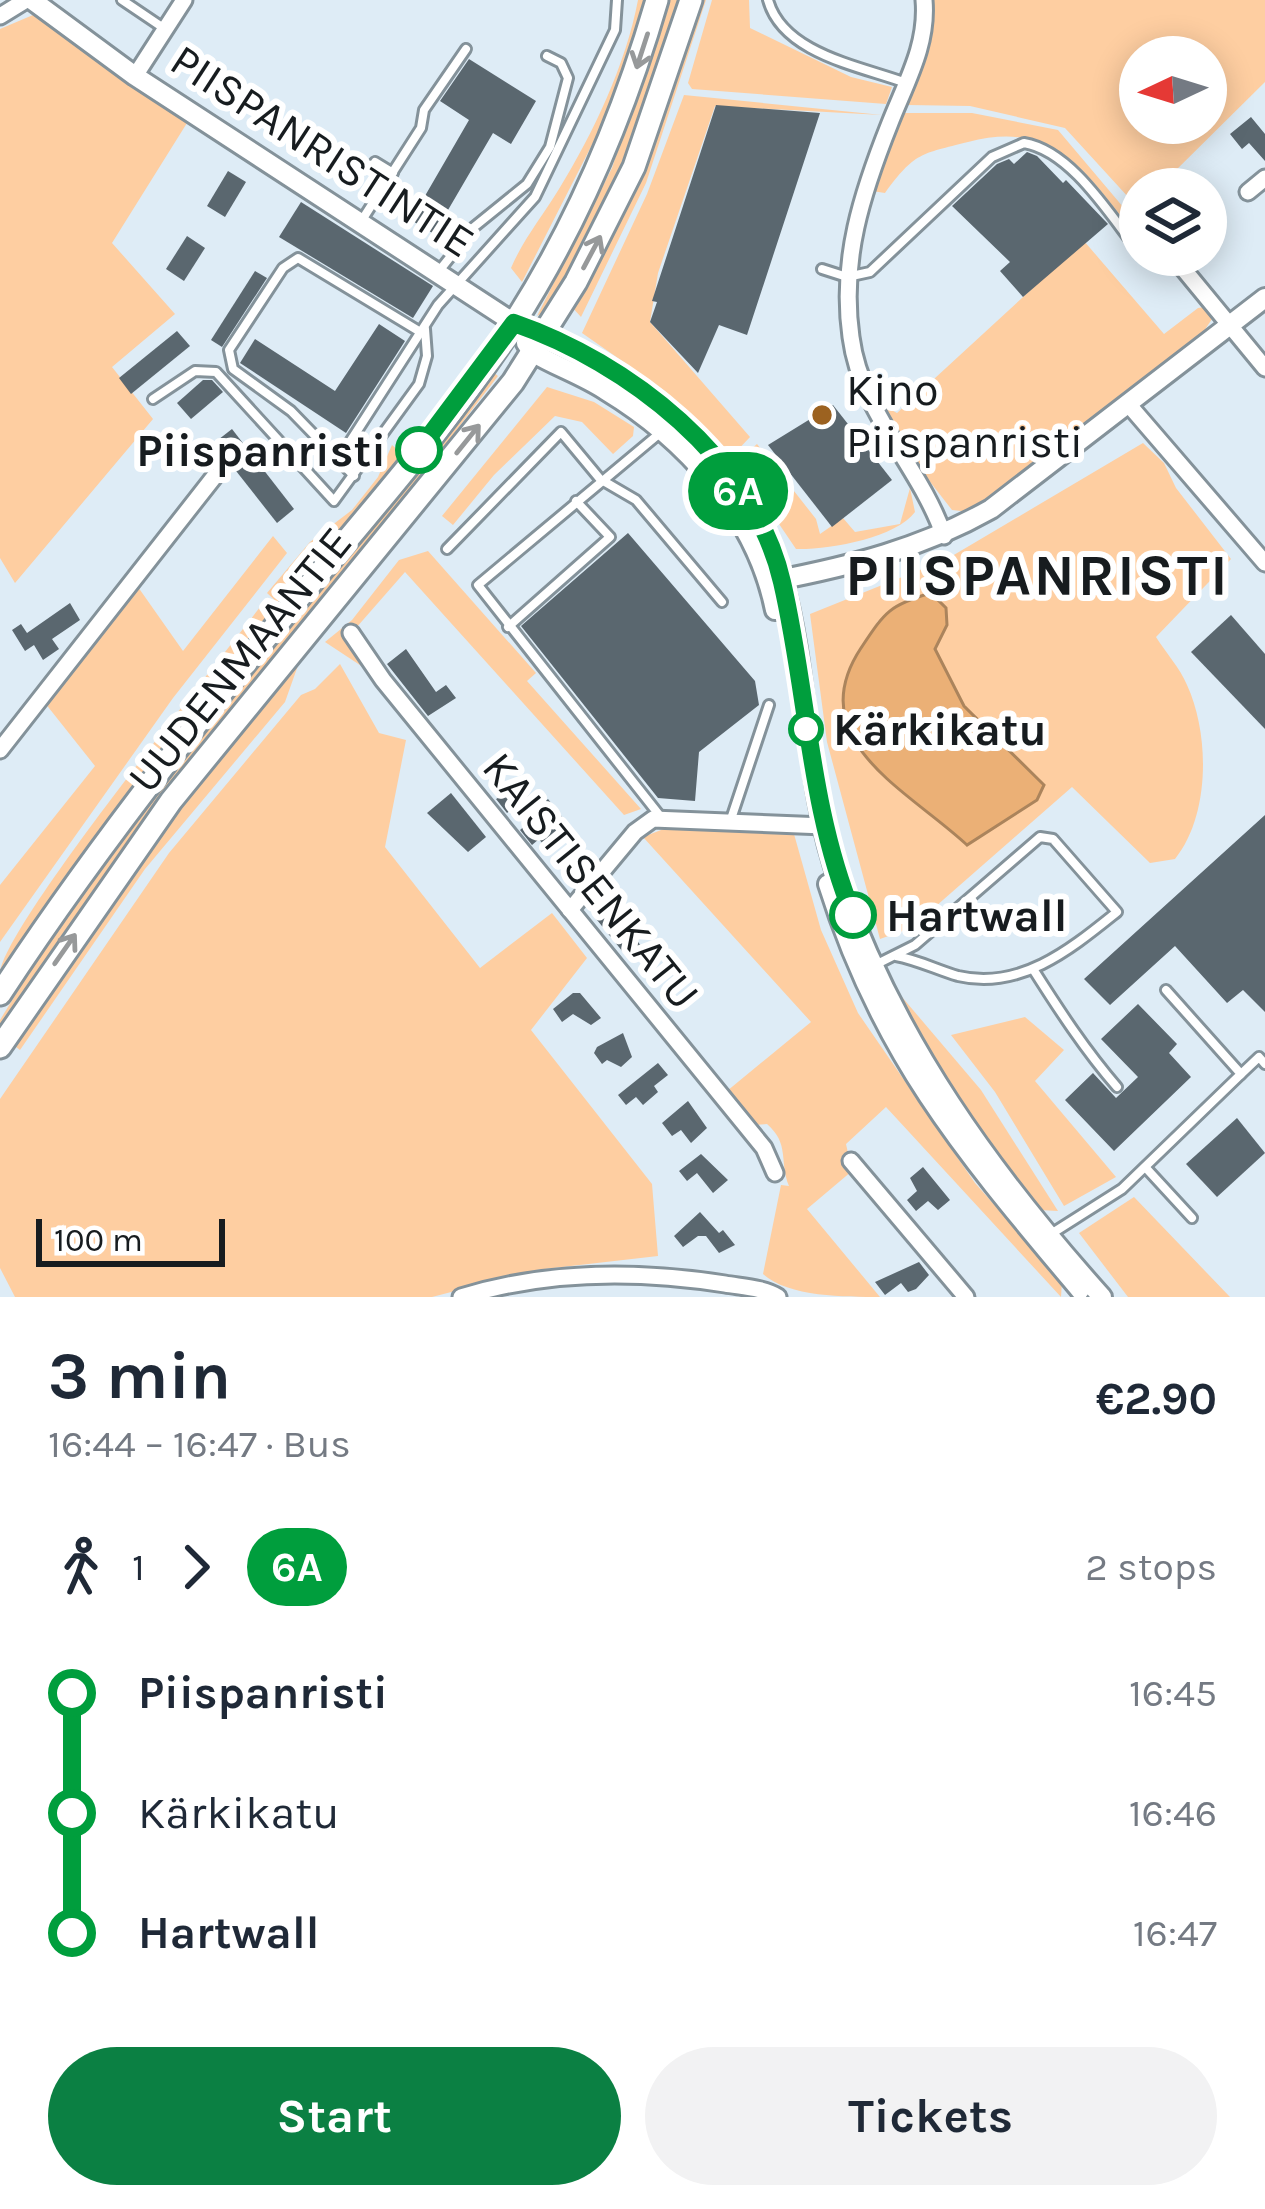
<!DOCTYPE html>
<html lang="en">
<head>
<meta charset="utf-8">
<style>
  body { margin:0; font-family:Karla,sans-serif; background:#f2f2f3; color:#1f2937; height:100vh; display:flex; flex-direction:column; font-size:45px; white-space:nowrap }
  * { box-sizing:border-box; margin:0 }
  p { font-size:39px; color:#747a83 }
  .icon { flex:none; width:66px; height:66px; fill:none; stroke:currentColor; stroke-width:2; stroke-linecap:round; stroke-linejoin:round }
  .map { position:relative; height:1297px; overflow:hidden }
  .drawer { display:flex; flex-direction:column; background:#fff; flex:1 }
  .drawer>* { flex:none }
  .badge { padding:0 24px; border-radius:39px; font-size:42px; line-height:78px }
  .needle { width:78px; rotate:266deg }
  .buttons { position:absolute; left:1119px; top:36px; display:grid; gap:24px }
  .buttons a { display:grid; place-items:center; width:108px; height:108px; border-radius:50%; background:#fff; box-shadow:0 6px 30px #0003; font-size:60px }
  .scale { position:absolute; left:36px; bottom:30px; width:189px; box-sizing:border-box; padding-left:12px; border:6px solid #171c1f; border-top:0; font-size:33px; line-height:42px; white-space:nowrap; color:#171c1f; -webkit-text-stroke:9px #fff; paint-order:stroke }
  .map>.badge { position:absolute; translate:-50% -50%; box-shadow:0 0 0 6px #fff }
  .legs { display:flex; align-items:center; gap:18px; height:132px; padding:0 48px; font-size:39px }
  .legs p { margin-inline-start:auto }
  .headline { display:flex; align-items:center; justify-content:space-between; height:204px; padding:0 48px }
  h1 { font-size:66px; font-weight:700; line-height:90px }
  .primary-button { display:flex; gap:24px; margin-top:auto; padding:24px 48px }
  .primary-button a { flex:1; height:138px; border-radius:72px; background:#0b8043; color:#fff; font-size:48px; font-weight:700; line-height:138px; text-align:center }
  .primary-button a+a { background:#f2f2f3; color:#1f2937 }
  ul { padding:0 48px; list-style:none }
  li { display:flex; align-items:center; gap:42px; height:120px; font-size:45px }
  li i { display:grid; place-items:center; width:18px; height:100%; margin:0 15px; background:currentColor }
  li i::after { content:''; width:30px; height:30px; margin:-15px; border:9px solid; border-radius:50%; background:#fff }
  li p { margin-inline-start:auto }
  li:first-child i { background:linear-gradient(#0000 50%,currentColor 0) }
  li:last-child i { background:linear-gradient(currentColor 50%,#0000 0) }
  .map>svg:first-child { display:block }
  .green { fill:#fecea1; fill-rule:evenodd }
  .water { fill:#ebb076; stroke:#ab845c; stroke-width:3 }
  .building { fill:#5a676f }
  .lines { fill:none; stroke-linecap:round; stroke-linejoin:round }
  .service-casing { stroke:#84929a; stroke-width:14 }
  .minor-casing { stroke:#84929a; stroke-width:21 }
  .tertiary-casing { stroke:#84929a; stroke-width:24 }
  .secondary-casing { stroke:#84929a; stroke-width:27 }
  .service { stroke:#fff; stroke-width:8 }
  .minor { stroke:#fff; stroke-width:15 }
  .tertiary { stroke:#fff; stroke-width:18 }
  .secondary { stroke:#fff; stroke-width:21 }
  .oneway { stroke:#97999a }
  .line-1-casing { stroke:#fff; stroke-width:27 }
  .line-1 { stroke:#009e3d; stroke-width:18 }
  .poi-dot { fill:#9c6220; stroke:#fff; stroke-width:4.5 }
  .stop-1-dot { fill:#fff; stroke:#009e3d; stroke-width:6 }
  .labels { text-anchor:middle; stroke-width:12; stroke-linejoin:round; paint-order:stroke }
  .street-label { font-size:45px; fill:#171c1f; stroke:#fff }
  .poi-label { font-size:45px; fill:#171c1f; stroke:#fff; text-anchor:start }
  .stop-label { font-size:45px; font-weight:bold; fill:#171c1f; stroke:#fff; text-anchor:start }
  .district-label { font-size:57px; font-weight:bold; letter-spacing:3px; fill:#171c1f; stroke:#fff }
</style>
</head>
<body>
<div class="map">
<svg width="1265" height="1297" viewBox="0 0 1265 1297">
  <rect width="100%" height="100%" fill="#deecf6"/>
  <g class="green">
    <path d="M638 0H650L599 131 522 282 511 268C524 238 542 217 559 189 593 134 626 64 638 0Z"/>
    <path d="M666 0H683C649 110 605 209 549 309L537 316 612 168Z"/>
    <polygon points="698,0 706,0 646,183 581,317 572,307 630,198"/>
    <polygon points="712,0 749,0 750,28 851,77 892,87 886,104 692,89 688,83"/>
    <path d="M932 0H1265V82L1166 180 1173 189H1140V210L1065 128 970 106 908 105 932 35ZM1140 57H1206V123H1140Z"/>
    <polygon points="33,15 187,123 112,243 175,314 112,367 153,419 15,583 0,558 0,29"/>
    <polygon points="684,95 882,115 715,106 658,273 650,322 750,437 732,456 665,391 582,333 647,194"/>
    <path d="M904 113H972L1058 130 1140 227V240C1088 177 1059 118 968 142 921 154 915 152 885 193L872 191Z"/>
    <polygon points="1084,241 1164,334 1198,308 1205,307 1212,319 1200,337 993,499 970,512 952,510 906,451 886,407 897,413"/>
    <path d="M492 371 498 376C451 436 407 498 359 558 234 713 107 863 0 1032V1020L94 867Z"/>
    <polygon points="547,387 594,402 634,427 633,436 613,454 582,422 555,416 494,475 453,525 442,516"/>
    <path d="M1143 443 1164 463 1176 488 1231 559 1156 637C1166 653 1180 668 1187 685 1210 735 1210 816 1175 859L1150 863 1072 787 911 928 880 939 827 742 810 614 947 559ZM931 593 946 608 947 625 935 649 964 706 1003 741 1036 800 967 844 858 750 862 646 878 621Z"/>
    <path d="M757 444 816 519 820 534 843 518 855 532 900 524 910 488 915 512C896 538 828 550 796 549L737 462Z"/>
    <polygon points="392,445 399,451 396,464 279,604 267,593 310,542 352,510 378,477"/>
    <polygon points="273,536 287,553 173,698 0,942 0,885 95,766 41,698 128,587 138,587 183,651"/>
    <polygon points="428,551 536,673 527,681 641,809 624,815 405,572 349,636 375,675 325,642 352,620 399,560"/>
    <path d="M263 603 273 611 51 898 0 974C0 930 221 659 263 603Z"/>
    <polygon points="301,657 285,702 145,869 20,1050 12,1044 188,794"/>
    <polygon points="340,664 379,733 406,740 385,847 480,968 552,913 587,958 531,1030 652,1184 658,1256 536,1270 432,1297 15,1297 0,1268 0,1099 169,853 301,695 315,689"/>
    <path d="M674 825 794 834 821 930 858 1013 975 1183 1062 1281 1061 1297 886 1107 846 1144 852 1171 807 1209 880 1297C846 1297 788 1297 763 1274L781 1185 789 1186C779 1161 790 1144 767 1124L755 1125 727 1091 811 1022 643 837Z"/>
    <polygon points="896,990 981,1090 1058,1211 1039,1210 1001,1167 891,995"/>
    <polygon points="1025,1017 1064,1050 1035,1081 1116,1177 1064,1206 995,1092 951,1035"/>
    <polygon points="1134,1197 1230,1297 1128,1297 1079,1233"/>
  </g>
  <path class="water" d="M931 593 946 608 947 625 935 649 964 706 1044 785 1037 800 967 845C908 790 800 740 861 648 885 612 889 605 931 593Z"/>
  <g class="building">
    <polygon points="469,59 536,101 511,144 493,133 434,234 411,220 469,120 440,101"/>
    <polygon points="716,105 820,113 747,335 719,325 698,373 650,322 657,302 652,301"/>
    <polygon points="1251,117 1265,134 1265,161 1249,143 1242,149 1230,134"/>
    <polygon points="1027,152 1037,156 1063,183 1066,180 1108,224 1023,297 1000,271 1010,262 952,206 997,164 1009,159 1014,164"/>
    <polygon points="228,171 246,182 225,217 207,206"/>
    <polygon points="301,202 433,286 413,318 279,237"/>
    <polygon points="187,236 205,248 184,281 166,269"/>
    <polygon points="255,271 267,278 222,347 211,340"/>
    <polygon points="379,324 405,341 346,433 240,363 255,339 335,391"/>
    <polygon points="177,331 190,346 131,394 119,378"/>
    <polygon points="203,380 212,380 223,392 191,419 177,403"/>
    <polygon points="833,405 892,480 832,527 768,445"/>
    <polygon points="232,429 294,509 277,523 214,443"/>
    <polygon points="628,533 755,681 759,705 699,752 695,801 658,798 521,626"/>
    <polygon points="70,603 80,620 52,639 59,649 43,660 34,645 25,651 12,630 21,624 27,633"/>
    <polygon points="1231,615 1265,654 1265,729 1191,652"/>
    <polygon points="406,649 436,692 446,685 456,698 428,716 387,664"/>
    <polygon points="521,786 538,808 548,799 567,823 542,843 539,839 532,845 520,830 534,818 521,802 507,813 496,799"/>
    <polygon points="451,793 486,837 468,852 427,813"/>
    <polygon points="1265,815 1265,1012 1243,990 1227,1003 1175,946 1110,1005 1084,979"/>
    <polygon points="610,902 641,946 627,957 593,915"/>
    <polygon points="573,993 580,993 601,1018 591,1025 573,1014 562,1022 553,1009"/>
    <polygon points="1138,1004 1177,1044 1169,1053 1191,1077 1114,1151 1065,1100 1093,1073 1116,1098 1138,1077 1101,1039"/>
    <polygon points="623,1033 632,1057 621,1067 607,1060 602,1064 594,1053 597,1047"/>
    <polygon points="658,1063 668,1075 654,1086 658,1092 643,1105 636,1097 626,1105 618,1095"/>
    <polygon points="688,1101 707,1128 691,1143 681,1130 672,1136 662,1123"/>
    <polygon points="1237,1118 1265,1153 1217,1197 1186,1164"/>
    <polygon points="701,1154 728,1180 713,1193 697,1173 687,1181 679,1171"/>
    <polygon points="923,1167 950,1200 938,1210 928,1201 916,1211 907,1200 917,1191 910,1178"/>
    <polygon points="700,1212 719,1233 723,1230 735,1245 719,1253 706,1236 698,1236 683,1247 674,1236"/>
    <polygon points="919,1262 929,1275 916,1289 908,1292 901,1283 885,1295 875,1282"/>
  </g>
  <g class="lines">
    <g class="service-casing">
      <g id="service">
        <polyline points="122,0 165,29"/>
        <path d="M768 0C783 54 860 66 906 83"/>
        <polyline points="375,162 393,173"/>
        <polyline points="362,220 421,128 424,110 466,49"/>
        <polyline points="1144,255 1160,255"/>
        <path d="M822 269 847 277 870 272 992 157 1024 143C1072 151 1111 217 1140 253"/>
        <polyline points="439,271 474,227 527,184 550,147 568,78 561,63 547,56"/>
        <polyline points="153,399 195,371 216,372 334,501 419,384 427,356 425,329"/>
        <polyline points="660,433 478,585 660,816"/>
        <polyline points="337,462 438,305 535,197 615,30 617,0"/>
        <polyline points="354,476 291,411 233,369 229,350 283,268 298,258 422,333"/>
        <polyline points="447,549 561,432 600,479 636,500 722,602"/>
        <polyline points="508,627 610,537 576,501"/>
        <polyline points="730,822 769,705"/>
        <path d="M877 964 915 945 1040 837 1053 839 1117 912C1072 948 1021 991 958 976 937 970 918 960 896 956"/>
        <path d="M1033 969C1059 1010 1085 1050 1117 1087"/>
        <polyline points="1240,1075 1259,1057 1265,1064"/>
        <polyline points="1146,1168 1192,1218"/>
        <polyline points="1051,1234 1122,1189 1241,1074 1166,990"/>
      </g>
    </g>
    <g class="minor-casing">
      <g id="minor">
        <path d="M924 0C928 45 906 82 890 123 862 193 840 260 851 337 861 414 920 466 944 536"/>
        <polyline points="0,16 26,0"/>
        <polyline points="135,76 184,0"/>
        <polyline points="1248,192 1265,178"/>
        <polyline points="1172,255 1265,368"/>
        <polyline points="1129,405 1265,563"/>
        <polyline points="351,633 383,680 764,1148 775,1173"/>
        <polyline points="0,750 214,477"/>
        <polyline points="570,910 635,832 653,819 824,826"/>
        <polyline points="851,1161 966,1297"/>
        <path d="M461 1297C548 1270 636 1270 725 1284 742 1287 765 1288 778 1297"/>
      </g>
    </g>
    <g class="tertiary-casing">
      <g id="tertiary">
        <path d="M32 0 135 76 514 323C629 362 748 457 782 579 810 678 804 786 840 884 897 1043 990 1172 1102 1297"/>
        <path d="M526 343 532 352C555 366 582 375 605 390 686 439 756 516 775 610"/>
        <path d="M773 581C851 566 922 548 991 509L1265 298"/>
        <path d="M828 884C882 1057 967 1155 1080 1290"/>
      </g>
    </g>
    <g class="secondary-casing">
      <g id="secondary">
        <path d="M0 994C85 864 179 743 278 623 358 525 445 430 514 323 578 223 624 114 657 0"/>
        <polyline points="0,1047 171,801 513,382 576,282 634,167 691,0"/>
      </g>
    </g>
    <use href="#service" class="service"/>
    <use href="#minor" class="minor"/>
    <use href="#tertiary" class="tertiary"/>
    <use href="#secondary" class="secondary"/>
  </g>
  <defs><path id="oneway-shaft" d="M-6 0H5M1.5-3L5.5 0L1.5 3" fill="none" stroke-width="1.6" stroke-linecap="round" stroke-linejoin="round" transform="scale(3)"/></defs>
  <g class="oneway">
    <use href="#oneway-shaft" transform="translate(642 51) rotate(108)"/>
    <use href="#oneway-shaft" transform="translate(592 252) rotate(-62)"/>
    <use href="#oneway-shaft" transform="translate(468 439) rotate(-51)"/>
    <use href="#oneway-shaft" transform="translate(65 949) rotate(-55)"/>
  </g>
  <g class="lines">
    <g class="line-1-casing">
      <path id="line-1" d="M419 450 514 323C627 362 754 459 782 582 808 694 809 808 853 915"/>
    </g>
    <use href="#line-1" class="line-1"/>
  </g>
  <circle class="poi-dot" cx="822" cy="415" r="12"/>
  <g class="stop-1-dot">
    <circle cx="419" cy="450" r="21"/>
    <circle cx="806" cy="729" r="15"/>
    <circle cx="853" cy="915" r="21"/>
  </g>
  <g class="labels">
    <g class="street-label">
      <text transform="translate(323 150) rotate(33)" y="16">PIISPANRISTINTIE</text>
      <text transform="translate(239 659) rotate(-51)" y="16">UUDENMAANTIE</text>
      <text transform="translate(592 880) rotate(51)" y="16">KAISTISENKATU</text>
    </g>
    <g class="poi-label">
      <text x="846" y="405">Kino<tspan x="846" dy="52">Piispanristi</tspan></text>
    </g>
    <g class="stop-label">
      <text x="386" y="466" text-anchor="end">Piispanristi</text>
      <text x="833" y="745">Kärkikatu</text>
      <text x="886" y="931">Hartwall</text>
    </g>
    <g class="district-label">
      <text x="1038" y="595">PIISPANRISTI</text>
    </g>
  </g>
</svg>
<div class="buttons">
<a><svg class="needle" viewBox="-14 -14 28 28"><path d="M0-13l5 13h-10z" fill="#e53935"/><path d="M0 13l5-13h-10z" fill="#747a83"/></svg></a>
<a><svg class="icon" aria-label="layers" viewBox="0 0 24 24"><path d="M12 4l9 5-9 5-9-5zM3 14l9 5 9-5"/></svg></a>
</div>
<div class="scale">100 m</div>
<b class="badge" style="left:738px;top:491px;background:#009e3d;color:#fff">6A</b>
</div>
<section class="drawer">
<div class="headline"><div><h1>3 min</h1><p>16:44 – 16:47 · Bus</p></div><b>€2.90</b></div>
<div class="legs"><svg class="icon" aria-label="walk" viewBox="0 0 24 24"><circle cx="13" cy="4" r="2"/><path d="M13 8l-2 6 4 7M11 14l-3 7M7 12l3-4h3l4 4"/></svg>1<svg class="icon" aria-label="forward" viewBox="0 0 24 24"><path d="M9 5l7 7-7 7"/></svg><b class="badge" style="background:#009e3d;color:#fff">6A</b><p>2 stops</p></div>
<ul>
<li><i style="color:#009e3d"></i><b>Piispanristi</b><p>16:45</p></li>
<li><i style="color:#009e3d"></i><span>Kärkikatu</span><p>16:46</p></li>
<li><i style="color:#009e3d"></i><b>Hartwall</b><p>16:47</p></li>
</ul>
<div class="primary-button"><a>Start</a><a>Tickets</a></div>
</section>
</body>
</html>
